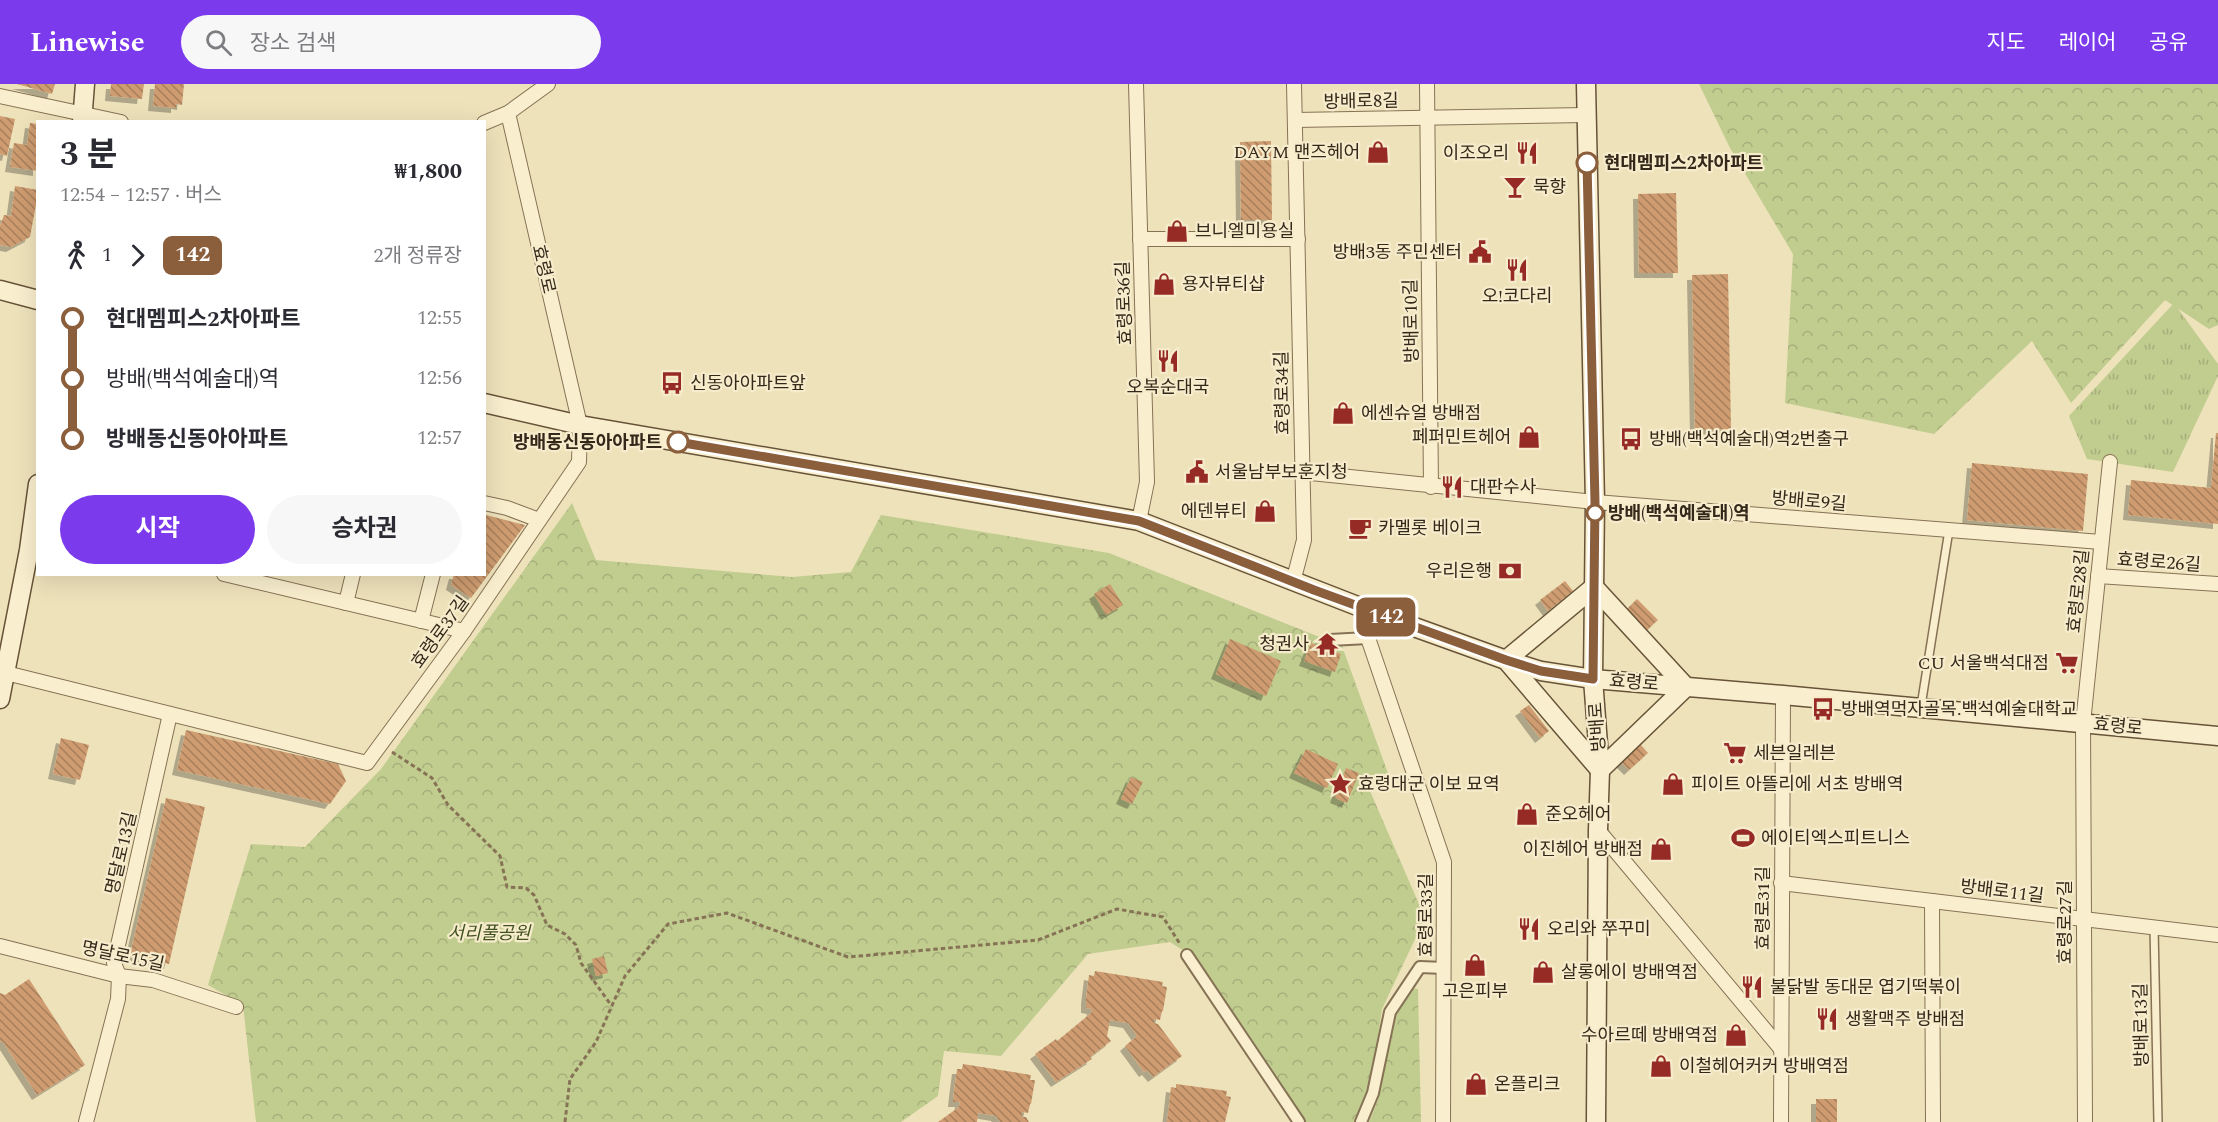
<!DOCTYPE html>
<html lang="ko">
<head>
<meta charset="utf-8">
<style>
  body { margin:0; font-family:Spectral,"Noto Sans KR",serif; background:#f7f7f7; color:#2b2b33; height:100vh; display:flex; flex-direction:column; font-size:22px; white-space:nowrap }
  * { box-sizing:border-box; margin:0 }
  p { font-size:20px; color:#7c7c81 }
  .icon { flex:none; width:33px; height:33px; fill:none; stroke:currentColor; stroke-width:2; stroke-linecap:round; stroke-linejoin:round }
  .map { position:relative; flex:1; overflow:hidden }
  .panel { position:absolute; left:36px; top:36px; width:450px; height:456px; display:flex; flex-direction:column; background:#fff; border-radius:0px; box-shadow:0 6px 24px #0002 }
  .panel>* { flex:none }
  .badge { padding:0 12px; border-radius:9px; font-size:21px; line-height:39px }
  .map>.badge { position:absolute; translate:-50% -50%; box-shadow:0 0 0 3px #fff }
  .legs { display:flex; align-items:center; gap:9px; height:66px; padding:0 24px; font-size:20px }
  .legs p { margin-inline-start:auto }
  .head { display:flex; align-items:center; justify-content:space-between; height:102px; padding:0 24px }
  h1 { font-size:33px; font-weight:700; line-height:45px }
  .primary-button { display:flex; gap:12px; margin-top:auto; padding:12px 24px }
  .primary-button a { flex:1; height:69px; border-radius:36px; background:#7c3aed; color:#fff; font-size:24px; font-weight:700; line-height:69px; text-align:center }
  .primary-button a+a { background:#f7f7f7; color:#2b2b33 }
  ul { padding:0 24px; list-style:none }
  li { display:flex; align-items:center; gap:21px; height:60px; font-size:22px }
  li i { display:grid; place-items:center; width:9px; height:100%; margin:0 8px; background:currentColor }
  li i::after { content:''; width:15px; height:15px; margin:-8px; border:4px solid; border-radius:50%; background:#fff }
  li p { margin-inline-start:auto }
  li:first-child i { background:linear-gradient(#0000 50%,currentColor 0) }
  li:last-child i { background:linear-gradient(currentColor 50%,#0000 0) }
  header { display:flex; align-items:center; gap:36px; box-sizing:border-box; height:84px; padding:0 30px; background:#7c3aed; color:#fff }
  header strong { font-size:28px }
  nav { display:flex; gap:33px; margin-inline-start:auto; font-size:21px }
  .search { width:420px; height:54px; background:#f7f7f7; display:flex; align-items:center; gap:15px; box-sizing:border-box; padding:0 21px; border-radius:33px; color:#7c7c81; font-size:22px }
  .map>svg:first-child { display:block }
  .grass { fill:url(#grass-tufts) }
  .forest { fill:url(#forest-crowns) }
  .building { fill:url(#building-back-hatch); filter:url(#shadow) }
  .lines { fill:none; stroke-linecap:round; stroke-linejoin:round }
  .service-casing { stroke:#867255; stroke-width:10 }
  .pedestrian-casing { stroke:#867255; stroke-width:14 }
  .minor-casing { stroke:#867255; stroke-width:16 }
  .secondary-casing { stroke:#675338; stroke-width:21 }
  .path { stroke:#867255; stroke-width:3; stroke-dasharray:4.5 3; stroke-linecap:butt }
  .service { stroke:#f9efce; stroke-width:7 }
  .pedestrian { stroke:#f9efce; stroke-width:10 }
  .minor { stroke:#f9efce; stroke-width:14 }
  .secondary { stroke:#f9efce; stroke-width:18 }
  .line-1-casing { stroke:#fff; stroke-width:14 }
  .line-1 { stroke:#8b5e3c; stroke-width:9 }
  .stop-1-dot { fill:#fff; stroke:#8b5e3c; stroke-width:3 }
  .labels { text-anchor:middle; stroke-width:4.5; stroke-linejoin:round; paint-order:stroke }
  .street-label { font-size:18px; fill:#34281a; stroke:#f6eccb }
  .poi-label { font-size:18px; fill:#34281a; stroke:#f6eccb; text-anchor:start }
  .stop-label { font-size:18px; font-weight:bold; fill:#34281a; stroke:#f6eccb; text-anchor:start }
  .park-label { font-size:18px; font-style:italic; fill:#425120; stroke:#f6eccb }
</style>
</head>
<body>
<header>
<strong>Linewise</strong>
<div class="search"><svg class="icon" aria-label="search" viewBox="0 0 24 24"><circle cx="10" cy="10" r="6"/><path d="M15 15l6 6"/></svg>장소 검색</div>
<nav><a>지도</a><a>레이어</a><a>공유</a></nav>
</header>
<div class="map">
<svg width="2218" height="1038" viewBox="0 0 2218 1038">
  <defs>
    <pattern id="grass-tufts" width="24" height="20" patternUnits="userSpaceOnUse" patternTransform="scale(1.5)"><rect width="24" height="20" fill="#c1cc8f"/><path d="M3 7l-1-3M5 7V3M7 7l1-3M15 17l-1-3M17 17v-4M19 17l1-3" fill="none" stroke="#a6af7b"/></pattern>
    <pattern id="forest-crowns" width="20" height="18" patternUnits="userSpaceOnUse" patternTransform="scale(1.5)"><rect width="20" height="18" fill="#c1cc8f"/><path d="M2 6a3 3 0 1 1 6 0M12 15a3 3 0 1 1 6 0" fill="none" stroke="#a6af7b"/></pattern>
    <pattern id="building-back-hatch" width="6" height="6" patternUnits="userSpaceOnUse" patternTransform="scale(1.5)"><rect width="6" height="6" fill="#ce9c70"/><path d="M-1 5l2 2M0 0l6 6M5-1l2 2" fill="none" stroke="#a87f5b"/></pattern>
    <filter id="shadow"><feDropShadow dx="-5" dy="5" stdDeviation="0" flood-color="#0004"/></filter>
  </defs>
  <rect width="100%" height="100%" fill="#eee2bb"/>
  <polygon class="grass" points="2174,219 2218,280 2218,292 2173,388 2087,375 2069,332"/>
  <g class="forest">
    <polygon points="1699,0 2218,0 2218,241 2209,245 2165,216 2071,319 2032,257 1934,350 1785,319 1793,170 1730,64"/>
    <polygon points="572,419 596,476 792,493 851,488 881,431 1109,469 1342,562 1389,692 1367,700 1425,834 1382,925 1370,1009 1358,1038 1305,1038 1193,873 1170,858 1088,870 1001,972 944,967 938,1012 901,1038 256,1038 243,921 208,901 251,760 305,763 381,685"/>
    <polygon points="1411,904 1418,905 1421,1038 1369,1038 1378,1016 1386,954 1392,944 1393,931"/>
  </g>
  <g class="building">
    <polygon points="17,0 55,0 52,10"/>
    <polygon points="111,0 144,0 142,15 110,12"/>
    <polygon points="155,0 184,0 182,21 176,20 176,24 153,22"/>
    <polygon points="0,32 15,35 7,72 0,70"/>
    <polygon points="30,39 38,40 38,87 10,83 14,59 27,61"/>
    <polygon points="1271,57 1272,136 1241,136 1240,58"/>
    <polygon points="15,102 38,106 38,110 30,153 11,163 0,161 0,142 4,131 11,132"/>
    <polygon points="1676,109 1678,189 1639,189 1638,110"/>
    <polygon points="1728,190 1731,345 1695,346 1692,191"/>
    <polygon points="2216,349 2218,349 2218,440 2128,431 2131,396 2211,404"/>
    <polygon points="1972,379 2088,390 2083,447 1967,436"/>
    <polygon points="486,431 525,441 471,514 451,501 454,490 484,490"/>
    <polygon points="1565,497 1573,507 1548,527 1540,516"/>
    <polygon points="1110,500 1123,521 1106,531 1094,510"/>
    <polygon points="1637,515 1658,536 1647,546 1627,525"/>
    <polygon points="1230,555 1281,577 1266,612 1216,590"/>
    <polygon points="1311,559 1341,570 1335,588 1304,577"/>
    <polygon points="1529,621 1549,647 1540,654 1520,627"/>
    <polygon points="186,646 338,680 346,697 330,720 177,686"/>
    <polygon points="61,654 89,661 80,696 53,690"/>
    <polygon points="1640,660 1648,669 1629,686 1621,678"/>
    <polygon points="1306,665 1338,680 1327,704 1294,689"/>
    <polygon points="1346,684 1359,689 1347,719 1335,714"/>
    <polygon points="1131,693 1143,698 1132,720 1121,715"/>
    <polygon points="166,714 205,723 169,880 130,871"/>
    <polygon points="604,872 608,889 596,892 592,875"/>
    <polygon points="1095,887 1163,898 1162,902 1167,903 1163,927 1162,927 1160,936 1154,935 1154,939 1158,940 1182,972 1153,993 1147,986 1144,988 1125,962 1137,952 1128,939 1110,936 1107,952 1111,957 1090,973 1092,975 1056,998 1035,970 1056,955 1057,957 1091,929 1092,925 1086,924 1086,915 1089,891 1094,892"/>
    <polygon points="29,895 85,981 37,1011 3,958 0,957 0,909 5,911"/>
    <polygon points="963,980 1031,991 1030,996 1035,996 1031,1020 1030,1020 1028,1029 1022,1028 1022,1033 1026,1033 1029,1038 1000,1038 996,1032 978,1029 977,1038 938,1038 959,1023 960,1018 953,1018 954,1008 957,985 962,985"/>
    <polygon points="1176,1000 1227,1007 1226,1012 1231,1013 1225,1038 1167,1038 1171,1003 1176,1004"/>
    <rect x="1816" y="1015" width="21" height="23"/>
  </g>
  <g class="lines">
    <g class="service-casing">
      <g id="service">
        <polyline points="1921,622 1949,446"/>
        <polyline points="2154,843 2158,1038"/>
      </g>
    </g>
    <g class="pedestrian-casing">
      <g id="pedestrian">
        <polyline points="1327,560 1330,556 1368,554"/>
        <polyline points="1187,871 1299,1038"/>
        <polyline points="1361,1038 1373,1009 1390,928 1420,883 1444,884"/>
      </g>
    </g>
    <g class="minor-casing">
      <g id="minor">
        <polyline points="1136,0 1147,398 1139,437"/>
        <polyline points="1427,0 1431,403"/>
        <polyline points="0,12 121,38"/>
        <polyline points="1295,36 1586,31"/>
        <polyline points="484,39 508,29 548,0"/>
        <polyline points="1140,155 1298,155"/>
        <polyline points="1301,388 1595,418 2101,458"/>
        <polyline points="484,419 507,424 539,436"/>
        <polyline points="224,490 464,547"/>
        <polyline points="2098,492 2218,500"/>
        <polyline points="1293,498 1304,456 1294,0"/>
        <polyline points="346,519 353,490"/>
        <polyline points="1378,530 1368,554 1444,778 1443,1038"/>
        <polyline points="421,537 433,490"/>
        <polyline points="6,589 367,679 464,547 579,378 580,341 508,29"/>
        <polyline points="1598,746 1781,965"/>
        <polyline points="1781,799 2218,851"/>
        <polyline points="1932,817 1933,1038"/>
        <polyline points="0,862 119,892 153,896 236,923"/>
        <polyline points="86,1038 118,915 119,892 114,879 170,630"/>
        <polyline points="1781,1038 1783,611"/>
        <polyline points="2085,1038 2083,639 2110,378"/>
      </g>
    </g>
    <g class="secondary-casing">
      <g id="secondary">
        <polyline points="1586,0 1595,418 1593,595 1600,686 1598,746 1596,1038"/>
        <polyline points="82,38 85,0"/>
        <polyline points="0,206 38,216"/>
        <polyline points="484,319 580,341 1139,437 1378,530 1506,576 1541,587 1593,595 1783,611 2218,652"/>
        <polygon points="1594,503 1686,603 1600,686 1506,576"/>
        <polyline points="0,615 29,466 38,400"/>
      </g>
    </g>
    <g class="path">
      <polyline points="392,668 432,694 448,721 500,772 507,803 526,804 534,811 547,841 565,850 576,861 581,879 611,921"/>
      <polyline points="565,1038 570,995 596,958 625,892 668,840 727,829 848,873 1038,856 1117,825 1163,833 1180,860"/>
    </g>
    <use href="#service" class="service"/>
    <use href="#pedestrian" class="pedestrian"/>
    <use href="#minor" class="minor"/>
    <use href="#secondary" class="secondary"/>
  </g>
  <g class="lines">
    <g class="line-1-casing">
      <polyline id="line-1" points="678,358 1139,437 1314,506 1506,576 1541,587 1593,595 1595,418 1587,79"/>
    </g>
    <use href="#line-1" class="line-1"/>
  </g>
  <defs>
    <g id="shop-bare" transform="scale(1.8)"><path d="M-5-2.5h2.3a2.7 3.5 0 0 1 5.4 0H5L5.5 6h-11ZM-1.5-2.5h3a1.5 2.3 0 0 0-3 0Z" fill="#962a24" stroke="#f6eccb" stroke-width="2.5" paint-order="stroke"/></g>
    <g id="restaurant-bare" transform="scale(1.8)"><path d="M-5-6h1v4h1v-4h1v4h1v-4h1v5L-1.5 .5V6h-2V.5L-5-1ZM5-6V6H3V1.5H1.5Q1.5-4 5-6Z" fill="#962a24" stroke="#f6eccb" stroke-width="2.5" paint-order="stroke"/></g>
    <g id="bar-bare" transform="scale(1.8)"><path d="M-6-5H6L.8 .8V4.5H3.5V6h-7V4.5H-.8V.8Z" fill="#962a24" stroke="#f6eccb" stroke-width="2.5" paint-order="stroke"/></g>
    <g id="civic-bare" transform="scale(1.8)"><path d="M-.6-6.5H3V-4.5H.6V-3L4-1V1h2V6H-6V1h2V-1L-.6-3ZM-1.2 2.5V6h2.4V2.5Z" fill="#962a24" stroke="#f6eccb" stroke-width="2.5" paint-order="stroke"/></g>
    <g id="bus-bare" transform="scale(1.8)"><path d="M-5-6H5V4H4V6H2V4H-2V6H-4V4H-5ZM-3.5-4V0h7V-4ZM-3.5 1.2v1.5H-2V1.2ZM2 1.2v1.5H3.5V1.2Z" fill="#962a24" stroke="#f6eccb" stroke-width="2.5" paint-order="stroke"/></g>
    <g id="cafe-bare" transform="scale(1.8)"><path d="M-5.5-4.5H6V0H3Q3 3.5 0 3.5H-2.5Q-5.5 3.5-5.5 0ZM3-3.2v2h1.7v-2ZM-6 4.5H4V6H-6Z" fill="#962a24" stroke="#f6eccb" stroke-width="2.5" paint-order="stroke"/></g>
    <g id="bank-bare" transform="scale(1.8)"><path d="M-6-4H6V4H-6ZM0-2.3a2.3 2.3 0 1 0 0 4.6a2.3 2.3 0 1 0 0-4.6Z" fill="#962a24" stroke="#f6eccb" stroke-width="2.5" paint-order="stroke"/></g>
    <g id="temple-bare" transform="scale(1.8)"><path d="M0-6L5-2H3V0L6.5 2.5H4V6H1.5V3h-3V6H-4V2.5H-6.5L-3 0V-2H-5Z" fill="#962a24" stroke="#f6eccb" stroke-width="2.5" paint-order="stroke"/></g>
    <g id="supermarket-bare" transform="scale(1.8)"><path d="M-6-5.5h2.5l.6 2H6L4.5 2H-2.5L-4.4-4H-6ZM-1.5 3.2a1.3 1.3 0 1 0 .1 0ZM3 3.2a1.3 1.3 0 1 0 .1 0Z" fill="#962a24" stroke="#f6eccb" stroke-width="2.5" paint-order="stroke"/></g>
    <g id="sight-bare" transform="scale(1.8)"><path d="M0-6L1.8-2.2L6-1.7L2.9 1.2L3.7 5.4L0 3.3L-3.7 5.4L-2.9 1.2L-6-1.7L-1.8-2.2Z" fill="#962a24" stroke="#f6eccb" stroke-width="2.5" paint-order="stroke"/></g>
    <g id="stadium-bare" transform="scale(1.8)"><path d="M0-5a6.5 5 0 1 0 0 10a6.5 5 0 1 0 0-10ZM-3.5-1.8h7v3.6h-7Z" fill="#962a24" stroke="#f6eccb" stroke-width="2.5" paint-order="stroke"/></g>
  </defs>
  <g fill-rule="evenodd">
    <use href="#shop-bare" x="1378" y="68"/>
    <use href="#restaurant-bare" x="1527" y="69"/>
    <use href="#bar-bare" x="1515" y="103"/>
    <use href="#shop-bare" x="1177" y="147"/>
    <use href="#civic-bare" x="1480" y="168"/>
    <use href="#restaurant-bare" x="1517" y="186"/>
    <use href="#shop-bare" x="1164" y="200"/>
    <use href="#restaurant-bare" x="1168" y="277"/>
    <use href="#bus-bare" x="672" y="299"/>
    <use href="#shop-bare" x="1343" y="329"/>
    <use href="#shop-bare" x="1529" y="353"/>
    <use href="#bus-bare" x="1631" y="355"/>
    <use href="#civic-bare" x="1197" y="388"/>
    <use href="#restaurant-bare" x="1452" y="403"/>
    <use href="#shop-bare" x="1265" y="427"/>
    <use href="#cafe-bare" x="1360" y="444"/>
    <use href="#bank-bare" x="1510" y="487"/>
    <use href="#temple-bare" x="1327" y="560"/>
    <use href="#supermarket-bare" x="2067" y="579"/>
    <use href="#bus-bare" x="1823" y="625"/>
    <use href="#supermarket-bare" x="1735" y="669"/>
    <use href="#sight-bare" x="1340" y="700"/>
    <use href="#shop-bare" x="1673" y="700"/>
    <use href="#shop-bare" x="1527" y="730"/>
    <use href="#stadium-bare" x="1743" y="754"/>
    <use href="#shop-bare" x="1661" y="765"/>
    <use href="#restaurant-bare" x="1529" y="845"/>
    <use href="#shop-bare" x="1475" y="881"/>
    <use href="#shop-bare" x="1543" y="888"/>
    <use href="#restaurant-bare" x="1752" y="903"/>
    <use href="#restaurant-bare" x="1827" y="935"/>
    <use href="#shop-bare" x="1736" y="951"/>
    <use href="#shop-bare" x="1661" y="982"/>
    <use href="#shop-bare" x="1476" y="1000"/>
  </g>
  <g class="stop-1-dot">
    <circle cx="1587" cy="79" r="10"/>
    <circle cx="678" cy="358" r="10"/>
    <circle cx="1595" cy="429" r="8"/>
  </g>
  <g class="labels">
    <g class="street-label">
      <text transform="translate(1361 17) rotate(-1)" y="6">방배로8길</text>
      <text transform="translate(544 185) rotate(77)" y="6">효령로</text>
      <text transform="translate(1124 219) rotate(-92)" y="6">효령로36길</text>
      <text transform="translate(1411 237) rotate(-91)" y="6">방배로10길</text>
      <text transform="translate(1282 309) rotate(-91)" y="6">효령로34길</text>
      <text transform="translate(1809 417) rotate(5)" y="6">방배로9길</text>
      <text transform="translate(2159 478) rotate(4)" y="6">효령로26길</text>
      <text transform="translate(2078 507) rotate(-84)" y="6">효령로28길</text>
      <text transform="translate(440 548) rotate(-54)" y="6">효령로37길</text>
      <text transform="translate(1634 598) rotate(5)" y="6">효령로</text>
      <text transform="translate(2118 642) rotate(6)" y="6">효령로</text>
      <text transform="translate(1597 643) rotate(-94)" y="6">방배로</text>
      <text transform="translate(121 769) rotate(-77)" y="6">명달로13길</text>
      <text transform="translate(2002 807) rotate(7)" y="6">방배로11길</text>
      <text transform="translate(1763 824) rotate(-90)" y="6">효령로31길</text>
      <text transform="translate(1426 831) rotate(-90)" y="6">효령로33길</text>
      <text transform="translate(2065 838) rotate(-90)" y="6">효령로27길</text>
      <text transform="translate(123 872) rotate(12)" y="6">명달로15길</text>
      <text transform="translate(2141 941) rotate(-91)" y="6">방배로13길</text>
    </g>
    <g class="poi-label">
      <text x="1360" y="74" text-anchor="end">DAYM 맨즈헤어</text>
      <text x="1509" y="75" text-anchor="end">이조오리</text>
      <text x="1533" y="109">묵향</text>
      <text x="1195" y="153">브니엘미용실</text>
      <text x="1462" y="174" text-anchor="end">방배3동 주민센터</text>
      <text x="1182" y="206">용자뷰티샵</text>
      <text x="1517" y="218" text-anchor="middle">오!코다리</text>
      <text x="690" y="305">신동아아파트앞</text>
      <text x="1168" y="309" text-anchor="middle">오복순대국</text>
      <text x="1361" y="335">에센슈얼 방배점</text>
      <text x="1511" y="359" text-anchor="end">페퍼민트헤어</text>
      <text x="1649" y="361">방배(백석예술대)역2번출구</text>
      <text x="1215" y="394">서울남부보훈지청</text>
      <text x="1470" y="409">대판수사</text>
      <text x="1247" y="433" text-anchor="end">에덴뷰티</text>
      <text x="1378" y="450">카멜롯 베이크</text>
      <text x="1492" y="493" text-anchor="end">우리은행</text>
      <text x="1309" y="566" text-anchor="end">청권사</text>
      <text x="2049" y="585" text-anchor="end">CU 서울백석대점</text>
      <text x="1841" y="631">방배역먹자골목.백석예술대학교</text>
      <text x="1753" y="675">세븐일레븐</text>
      <text x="1358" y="706">효령대군 이보 묘역</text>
      <text x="1691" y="706">피이트 아뜰리에 서초 방배역</text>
      <text x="1545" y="736">준오헤어</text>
      <text x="1761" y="760">에이티엑스피트니스</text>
      <text x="1643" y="771" text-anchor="end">이진헤어 방배점</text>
      <text x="1547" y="851">오리와 쭈꾸미</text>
      <text x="1561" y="894">살롱에이 방배역점</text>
      <text x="1770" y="909">불닭발 동대문 엽기떡볶이</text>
      <text x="1475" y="913" text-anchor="middle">고은피부</text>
      <text x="1845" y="941">생활맥주 방배점</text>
      <text x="1718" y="957" text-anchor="end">수아르떼 방배역점</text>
      <text x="1679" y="988">이철헤어커커 방배역점</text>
      <text x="1494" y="1006">온플리크</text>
    </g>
    <g class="stop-label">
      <text x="1604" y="85">현대멤피스2차아파트</text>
      <text x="662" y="364" text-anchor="end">방배동신동아아파트</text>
      <text x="1608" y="435">방배(백석예술대)역</text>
    </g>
    <g class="park-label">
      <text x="489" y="855">서리풀공원</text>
    </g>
  </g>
</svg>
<b class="badge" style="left:1386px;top:533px;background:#8b5e3c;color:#fff">142</b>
<section class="panel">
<div class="head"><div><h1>3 분</h1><p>12:54 – 12:57 · 버스</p></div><b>₩1,800</b></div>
<div class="legs"><svg class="icon" aria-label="walk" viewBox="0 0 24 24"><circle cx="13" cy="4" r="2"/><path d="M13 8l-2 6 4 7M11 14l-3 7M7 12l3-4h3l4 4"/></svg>1<svg class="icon" aria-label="forward" viewBox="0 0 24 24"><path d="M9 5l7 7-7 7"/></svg><b class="badge" style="background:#8b5e3c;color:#fff">142</b><p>2개 정류장</p></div>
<ul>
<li><i style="color:#8b5e3c"></i><b>현대멤피스2차아파트</b><p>12:55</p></li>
<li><i style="color:#8b5e3c"></i><span>방배(백석예술대)역</span><p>12:56</p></li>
<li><i style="color:#8b5e3c"></i><b>방배동신동아아파트</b><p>12:57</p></li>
</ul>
<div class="primary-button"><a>시작</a><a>승차권</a></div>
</section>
</div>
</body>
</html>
